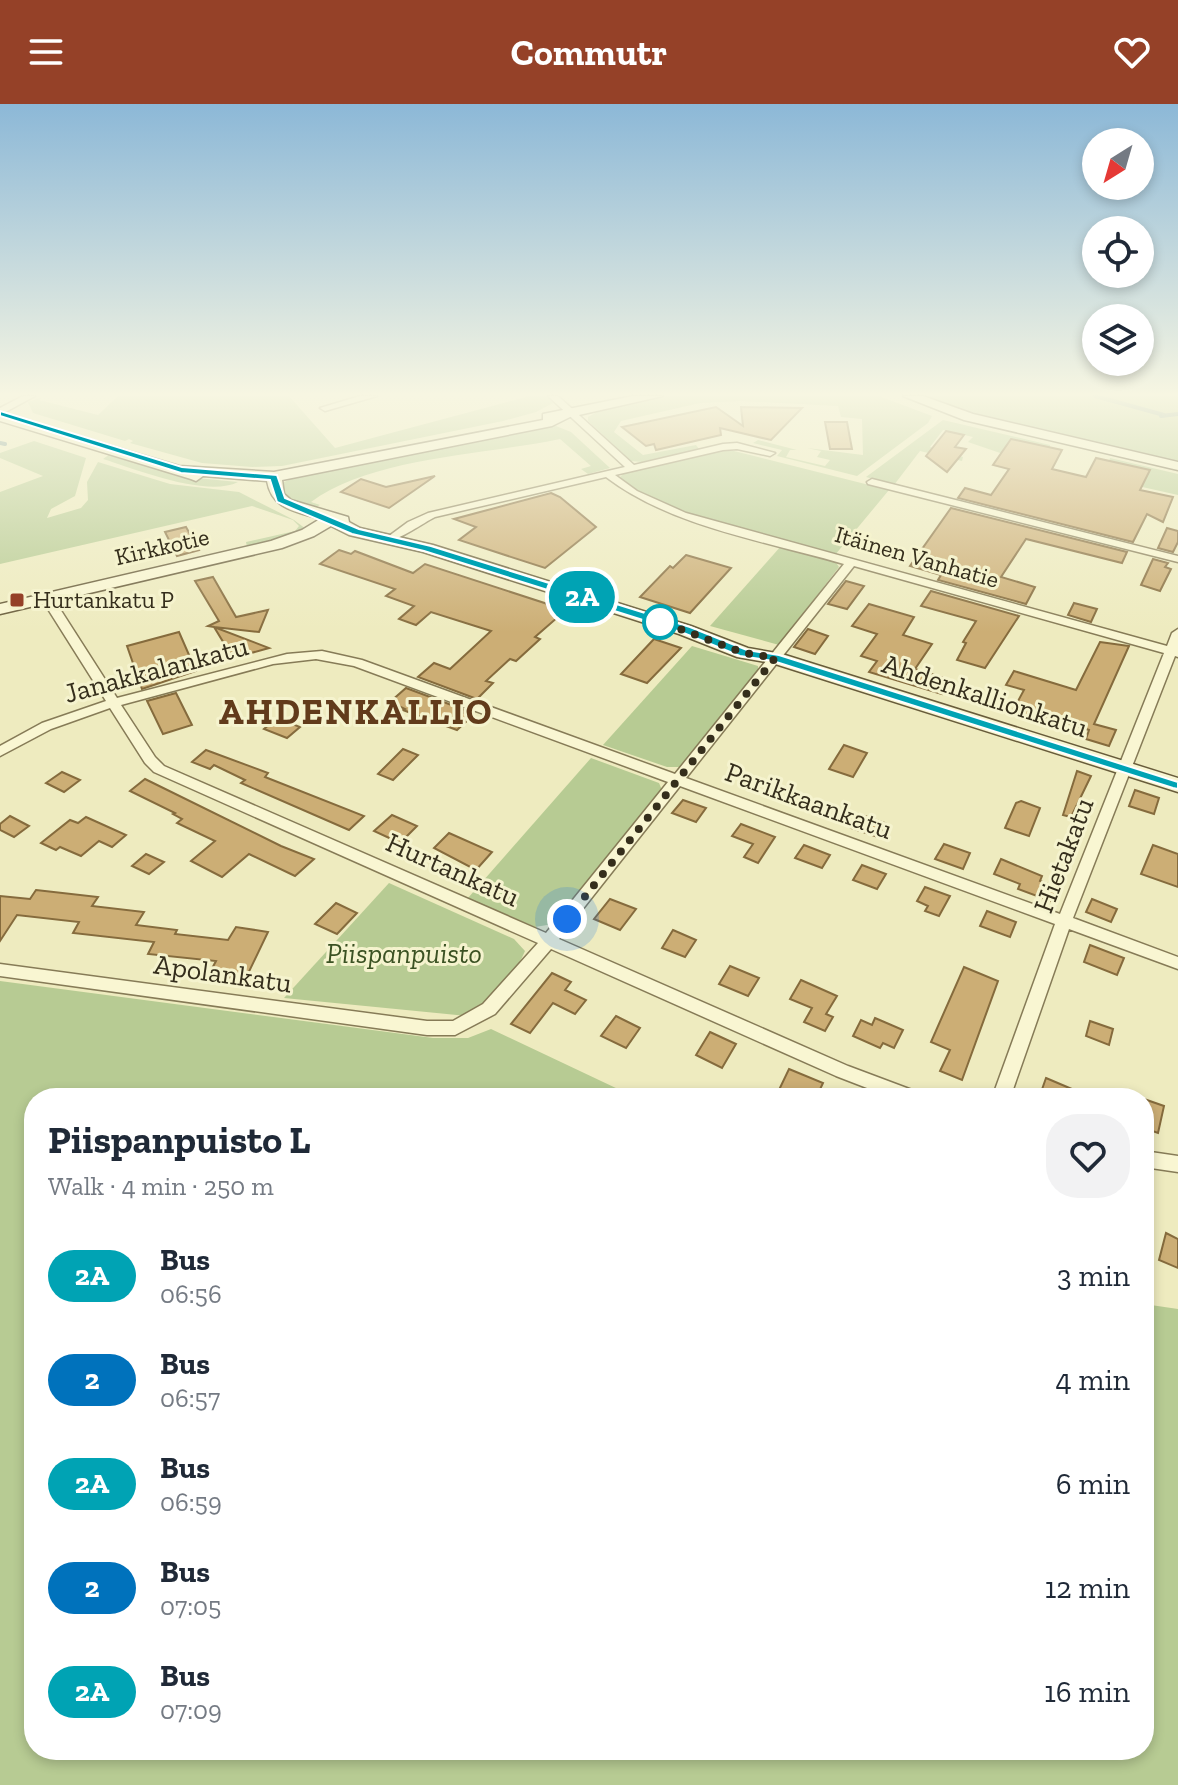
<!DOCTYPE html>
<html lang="en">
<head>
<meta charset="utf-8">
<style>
  body { margin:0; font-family:"Zilla Slab",serif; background:#f2f2f3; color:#1f2937; height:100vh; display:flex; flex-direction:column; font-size:30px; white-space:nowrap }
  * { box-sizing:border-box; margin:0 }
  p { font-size:26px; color:#747a83 }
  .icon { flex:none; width:44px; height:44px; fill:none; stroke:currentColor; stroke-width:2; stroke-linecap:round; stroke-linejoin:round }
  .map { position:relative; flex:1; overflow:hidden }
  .panel { position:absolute; left:24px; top:984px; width:1130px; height:672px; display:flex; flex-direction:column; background:#fff; border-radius:32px; box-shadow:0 4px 12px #0003 }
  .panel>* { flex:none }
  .badge { padding:0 16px; border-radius:26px; font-size:28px; line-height:52px }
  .needle { width:52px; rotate:217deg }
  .tools { position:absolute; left:1082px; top:24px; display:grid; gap:16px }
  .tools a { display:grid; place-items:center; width:72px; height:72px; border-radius:50%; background:#fff; box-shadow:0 4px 12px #0003; font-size:40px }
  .you { position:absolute; width:40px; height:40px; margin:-20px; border:6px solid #fff; border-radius:50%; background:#1a73e8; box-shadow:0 0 0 12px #1a73e833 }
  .map>.badge { position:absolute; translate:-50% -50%; box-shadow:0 0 0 4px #fff }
  .round { display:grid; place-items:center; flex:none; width:84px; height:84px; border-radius:32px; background:#f2f2f3 }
  .head { display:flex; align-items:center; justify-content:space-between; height:136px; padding:0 24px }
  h1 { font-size:38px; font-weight:800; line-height:60px }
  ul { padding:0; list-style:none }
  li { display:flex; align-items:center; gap:24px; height:104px; padding:0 24px }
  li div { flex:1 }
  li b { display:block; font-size:30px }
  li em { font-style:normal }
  li .badge { min-width:88px; font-weight:700; text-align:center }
  header { display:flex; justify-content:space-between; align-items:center; height:104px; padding:0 24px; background:#954128; color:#fff; font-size:36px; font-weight:800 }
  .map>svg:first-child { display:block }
  .green { fill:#b7cb93 }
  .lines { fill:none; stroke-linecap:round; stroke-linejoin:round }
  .stream { stroke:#6a8d8d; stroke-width:4 }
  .building { fill:#ccae75; stroke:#856b3d; stroke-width:2 }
  .street-casing { stroke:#867b57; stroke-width:3 }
  .secondary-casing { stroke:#685c3b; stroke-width:3 }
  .street { fill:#f9f6d2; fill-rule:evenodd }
  .secondary { fill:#f9f6d2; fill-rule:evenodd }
  .line { fill:#00a3b4; stroke:#fff; stroke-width:2 }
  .walk { stroke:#352e1c; stroke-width:8; stroke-dasharray:0 14.4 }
  .poi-dot { fill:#954128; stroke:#f5f3ce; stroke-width:3 }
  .stop-dot { fill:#fff; stroke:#00a3b4; stroke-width:4 }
  .labels { text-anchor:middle; stroke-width:6; stroke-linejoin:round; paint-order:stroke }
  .far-street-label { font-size:24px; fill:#352e1c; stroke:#f5f3ce }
  .far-poi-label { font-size:24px; fill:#352e1c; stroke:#f5f3ce; text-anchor:start }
  .street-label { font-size:28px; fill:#352e1c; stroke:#f5f3ce }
  .park-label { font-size:28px; font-style:italic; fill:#3b5223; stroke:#f5f3ce }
  .district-label { font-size:36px; font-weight:bold; letter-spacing:2px; fill:#623b1b; stroke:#f5f3ce }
</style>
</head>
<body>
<header><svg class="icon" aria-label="menu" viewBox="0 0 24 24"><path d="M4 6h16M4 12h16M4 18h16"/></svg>Commutr<svg class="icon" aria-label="heart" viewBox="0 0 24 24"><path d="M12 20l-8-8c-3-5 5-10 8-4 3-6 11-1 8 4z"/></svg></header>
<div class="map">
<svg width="1178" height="1681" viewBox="0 0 1178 1681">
  <rect width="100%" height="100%" fill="#eeebbf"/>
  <g class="green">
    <polygon points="118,292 289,292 335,344 530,292 546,292 553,299 536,308 503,317 282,362 252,363 202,359 130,339 133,337 129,335 125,337 33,309 28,298 42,293 39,296 98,311"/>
    <polygon points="671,292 879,292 932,312 928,319 857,372 777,352 782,346 753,339 758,336 797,346 790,346 786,353 825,362 830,356 817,353 821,347 807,344 863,351 862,315 841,313 838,302 740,297 700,299 621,317 614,328 643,351 696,341 699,345 642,358 631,357 588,317 588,313 597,308"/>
    <polygon points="921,292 1178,292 1178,357 977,312"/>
    <polygon points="943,316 1050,341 1050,343 1011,335 1005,345 1009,352 968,338 973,333 943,326 930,343 963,353 962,357 920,347 894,381 866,373"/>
    <path d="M551 320 571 328 610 364 588 370 581 365 591 362 560 335C484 351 372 353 311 398L320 401 314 404 297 399 282 388V379L291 375Z"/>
    <polygon points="34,337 86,354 75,392 51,405 47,414 81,404 88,396 87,378 98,358 170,380 239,388 294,416 306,425 276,437 247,443 246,438 295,427 299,422 293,416 252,402 0,460 0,388 43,372 0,354 0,349"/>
    <path d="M726 345 889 386 835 451C786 437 650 411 620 373L624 369Z"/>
    <path d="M110 350 196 374 238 378C207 394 135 365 103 355Z"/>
    <polygon points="1110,354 1178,370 1178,391 1120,378 1143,377 1150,367 1109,357"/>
    <polygon points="781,442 835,457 839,463 779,541 710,522"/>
    <polygon points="692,542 758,562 758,566 681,663 667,663 603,641"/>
    <polygon points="591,654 659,679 662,686 553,820 535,823 468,794"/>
    <path d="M389 779 514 835 525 847C515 872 488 898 467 912L284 894Z"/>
    <polygon points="0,877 433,934 468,934 491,925 637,994 34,994 34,1646 1144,1646 1144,1200 1178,1205 1178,1681 0,1681"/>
  </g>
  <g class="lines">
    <g class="stream">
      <polyline points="1095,292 1164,311"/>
      <polyline points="1161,312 1178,310"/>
      <polyline points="0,339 5,340"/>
    </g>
  </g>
  <g class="building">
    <polygon points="716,303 743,322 741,303 802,304 771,336 720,324 721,331 656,346 654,340 646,342 622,323"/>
    <polygon points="825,318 847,318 852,345 830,345"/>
    <polygon points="946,327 964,331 955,343 966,345 947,368 926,352"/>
    <polygon points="1011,335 1062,346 1052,365 1086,373 1096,354 1150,366 1140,386 1173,393 1163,418 1147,410 1133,438 958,394 965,384 991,391 1009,365 993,361"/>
    <polygon points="435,372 389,404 341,388 361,375 386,383"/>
    <polygon points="551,389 560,393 596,423 545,464 459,436 476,423 454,415"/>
    <polygon points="951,404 1127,448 1122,459 1026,435 1001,473 1035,483 1026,500 938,476 941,471 910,462"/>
    <polygon points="186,423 199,446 177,452 165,428"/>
    <polygon points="1167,424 1178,427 1178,438 1173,448 1158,444"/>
    <polygon points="339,446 351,450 355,447 413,469 425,460 566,506 535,533 540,535 516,557 510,555 486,577 493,579 477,595 418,573 434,559 450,565 491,527 431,508 416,521 399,515 414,502 386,492 395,485 320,460"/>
    <polygon points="686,451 731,464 690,509 640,493 670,462 673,464"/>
    <polygon points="1153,455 1168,459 1165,463 1171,465 1160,487 1141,481"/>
    <polygon points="213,473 236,513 268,506 259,528 214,523 269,544 233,554 214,523 208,522 219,517 195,477"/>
    <polygon points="846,477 864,482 847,505 828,500"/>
    <polygon points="931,487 1019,512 985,564 957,556 966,539 963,538 976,517 921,502"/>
    <polygon points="1074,499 1097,505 1091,518 1068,511"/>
    <polygon points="869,500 914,513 903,531 932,540 915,565 951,576 942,590 869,568 877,557 861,552 877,530 852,522"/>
    <polygon points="808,525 828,532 815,550 794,543"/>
    <polygon points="179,528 196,567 142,585 127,542"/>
    <polygon points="654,535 681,544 647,579 621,570"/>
    <polygon points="1100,538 1129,542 1094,620 1116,626 1109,642 1086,635 1089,626 1046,612 1042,620 1011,610 1024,586 1006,581 1014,567 1076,586"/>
    <polygon points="406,584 465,606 462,608 472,612 457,626 403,606 405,605 390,598"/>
    <polygon points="176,589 192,621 163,630 147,597"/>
    <polygon points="277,614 300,623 287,634 264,625"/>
    <polygon points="844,641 867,649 853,673 829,665"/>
    <polygon points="403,645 418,651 393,676 378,670"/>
    <polygon points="206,646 268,669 265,673 364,712 349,726 241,679 245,676 214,661 210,665 192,658"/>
    <polygon points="1077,667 1091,672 1071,713 1063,711"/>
    <polygon points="62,668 80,676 64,688 46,679"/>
    <polygon points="145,675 281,742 314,755 295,772 249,750 222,773 191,757 215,737 177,719 182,715 173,710 175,709 130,687"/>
    <polygon points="1135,686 1159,694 1154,710 1129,702"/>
    <polygon points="683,696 706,704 696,718 672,709"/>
    <polygon points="1021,697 1040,704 1029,732 1005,724 1016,699"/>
    <polygon points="859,710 885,719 878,733 851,724"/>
    <polygon points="392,711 417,722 400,739 374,727"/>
    <polygon points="10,712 29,722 14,733 0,726 0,720"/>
    <polygon points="86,713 126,731 112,743 99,737 81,752 60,743 56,746 41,739 70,716 78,719"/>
    <polygon points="741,720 775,733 758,759 744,753 753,740 732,732"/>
    <polygon points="449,729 492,748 476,766 434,744"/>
    <polygon points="944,740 970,749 963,765 935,755"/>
    <polygon points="804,741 830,751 822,764 795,754"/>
    <polygon points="1153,741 1178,750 1178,783 1141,770"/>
    <polygon points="146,750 164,758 149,770 132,762"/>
    <polygon points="1001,755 1042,772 1040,777 1059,784 1053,798 1018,785 1020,780 994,770"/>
    <polygon points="862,761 886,770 877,785 853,776"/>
    <polygon points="925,783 950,792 939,812 925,807 928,802 917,797"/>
    <polygon points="36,786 98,793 92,802 144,808 136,821 177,826 175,830 228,836 236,823 268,828 245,876 209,870 216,857 148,850 154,838 73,829 79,818 17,811 0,837 0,792 30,795"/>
    <polygon points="610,795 636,805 620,826 594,815"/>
    <polygon points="1092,795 1117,805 1111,818 1086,808"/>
    <polygon points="336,799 357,809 337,830 315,820"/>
    <polygon points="987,807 1016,818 1010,833 980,822"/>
    <polygon points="673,826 696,836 685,853 662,844"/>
    <polygon points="1090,841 1124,854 1117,871 1084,858"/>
    <polygon points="730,862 759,874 748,892 719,880"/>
    <polygon points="964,863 998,877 962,976 940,967 950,946 931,938"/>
    <polygon points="552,869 571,878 565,886 586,896 575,910 553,899 530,929 511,920"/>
    <polygon points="801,876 837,892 826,910 833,913 825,927 804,918 812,904 790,895"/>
    <polygon points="616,912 640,924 626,944 601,932"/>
    <polygon points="875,914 903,926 894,944 883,939 880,944 853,932 861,916 872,921"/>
    <polygon points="1090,917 1113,925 1109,941 1086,932"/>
    <polygon points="710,928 736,940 722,964 696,951"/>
    <polygon points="789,965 823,979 816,994 793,994 778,988"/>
    <polygon points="1046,974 1093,994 1039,994"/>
    <polygon points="1144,995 1164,1002 1158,1029 1144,1024"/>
    <polygon points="1166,1129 1178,1135 1178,1164 1159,1156"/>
  </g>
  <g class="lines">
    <g class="street-casing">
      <g id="street">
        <polygon points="23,292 35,292 0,311 0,304"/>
        <polygon points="360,292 377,292 325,307 320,304"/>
        <path d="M548 292H558L634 361 723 340 737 339 775 349 770 352 737 345 723 346 615 371 637 387 686 409 1167 542 1172 529 1178 525V553L1175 552 1073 814 1178 853V865L1069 825 1010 994H992L1055 820 680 682 559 835 848 962 920 989 923 994H893L836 972 551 845 495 910 455 931H427L0 872V860L427 917H453L483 900 538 839 154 668 145 659 110 604 51 625 0 652V642L42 619 106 597 41 494 47 491 53 494 117 594 287 550 322 547 362 556 675 670 844 460C765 437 672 423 606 373L435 413C423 419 400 436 389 436V432L408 418 428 409 625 363ZM854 462 1164 549 1060 810 686 674ZM316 555 354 562 668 678 546 829 164 662 155 653 121 601 273 560Z"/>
        <polygon points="872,375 1178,452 1178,458 868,380 867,378"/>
        <polygon points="1144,1047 1178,1052 1178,1068 1144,1063"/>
      </g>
    </g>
    <g class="secondary-casing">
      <g id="secondary">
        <path d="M633 292H663L570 313 552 322 282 376 284 390 291 396 348 413 349 418 360 424 433 441 691 522 748 544 782 550 1178 674V688L772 559 737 553 679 530 423 448 349 431 331 422 314 432 282 444 0 510V500L271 437 302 426 320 415C296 407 272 406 267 377L203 372 196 377 191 375 0 317V309L179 362 274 368 543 316V310Z"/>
        <polygon points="903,292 923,292 973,310 1178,358 1178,366 964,316"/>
      </g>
    </g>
    <use href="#street" class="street"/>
    <use href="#secondary" class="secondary"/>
  </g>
  <linearGradient id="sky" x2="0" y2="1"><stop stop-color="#8cb8d7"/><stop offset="0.55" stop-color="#f7f6e2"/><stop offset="1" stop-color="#f7f6e2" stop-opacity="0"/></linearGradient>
  <rect width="1178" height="528" fill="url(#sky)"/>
  <polygon class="line" points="0,307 182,363 277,371 285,394 359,425 431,442 690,523 747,546 779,551 1178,678 1178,685 1173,684 773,557 740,552 681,528 424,447 352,430 277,398 270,376 181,369 0,312"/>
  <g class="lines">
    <polyline class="walk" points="567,815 775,554 744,549 656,516 660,518"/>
  </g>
  <rect class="poi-dot" x="9" y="488" width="16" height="16" rx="4"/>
  <circle class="stop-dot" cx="660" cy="518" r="16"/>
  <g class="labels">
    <g class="far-street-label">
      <text transform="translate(162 443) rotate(-13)" y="8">Kirkkotie</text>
      <text transform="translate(917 453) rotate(16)" y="8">Itäinen Vanhatie</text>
    </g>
    <g class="far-poi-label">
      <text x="33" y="504">Hurtankatu P</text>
    </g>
    <g class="street-label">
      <text transform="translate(156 565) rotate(-15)" y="10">Janakkalankatu</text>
      <text transform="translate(985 591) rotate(18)" y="10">Ahdenkallionkatu</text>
      <text transform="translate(809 696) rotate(20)" y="10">Parikkaankatu</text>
      <text transform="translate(1063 751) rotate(-69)" y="10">Hietakatu</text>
      <text transform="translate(453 765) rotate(24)" y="10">Hurtankatu</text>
      <text transform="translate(223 869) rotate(8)" y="10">Apolankatu</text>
    </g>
    <g class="park-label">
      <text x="404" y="859">Piispanpuisto</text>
    </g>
    <g class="district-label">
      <text x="356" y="620">AHDENKALLIO</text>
    </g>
  </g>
</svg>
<div class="tools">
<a><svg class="needle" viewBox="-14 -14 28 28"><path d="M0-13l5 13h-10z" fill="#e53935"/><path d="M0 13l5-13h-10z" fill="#747a83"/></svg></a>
<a><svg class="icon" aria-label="locate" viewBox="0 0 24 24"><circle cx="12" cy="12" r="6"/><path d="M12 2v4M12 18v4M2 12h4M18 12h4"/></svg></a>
<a><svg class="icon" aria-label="layers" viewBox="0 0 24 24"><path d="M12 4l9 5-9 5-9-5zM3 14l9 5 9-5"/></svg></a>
</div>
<div class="you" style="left:567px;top:815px"></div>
<b class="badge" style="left:582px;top:493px;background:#00a3b4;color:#fff">2A</b>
<section class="panel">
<div class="head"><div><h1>Piispanpuisto L</h1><p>Walk · 4 min · 250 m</p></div><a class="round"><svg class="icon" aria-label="heart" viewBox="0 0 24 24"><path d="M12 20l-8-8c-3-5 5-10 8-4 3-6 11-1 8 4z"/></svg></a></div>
<ul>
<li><span class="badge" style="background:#00a3b4;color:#fff">2A</span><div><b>Bus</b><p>06:56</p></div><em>3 min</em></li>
<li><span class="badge" style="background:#0072bc;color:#fff">2</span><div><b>Bus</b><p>06:57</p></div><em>4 min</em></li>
<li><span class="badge" style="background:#00a3b4;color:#fff">2A</span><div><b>Bus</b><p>06:59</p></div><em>6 min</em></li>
<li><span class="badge" style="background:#0072bc;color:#fff">2</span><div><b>Bus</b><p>07:05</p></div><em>12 min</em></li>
<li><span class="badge" style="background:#00a3b4;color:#fff">2A</span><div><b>Bus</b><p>07:09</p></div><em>16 min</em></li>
</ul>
</section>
</div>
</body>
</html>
